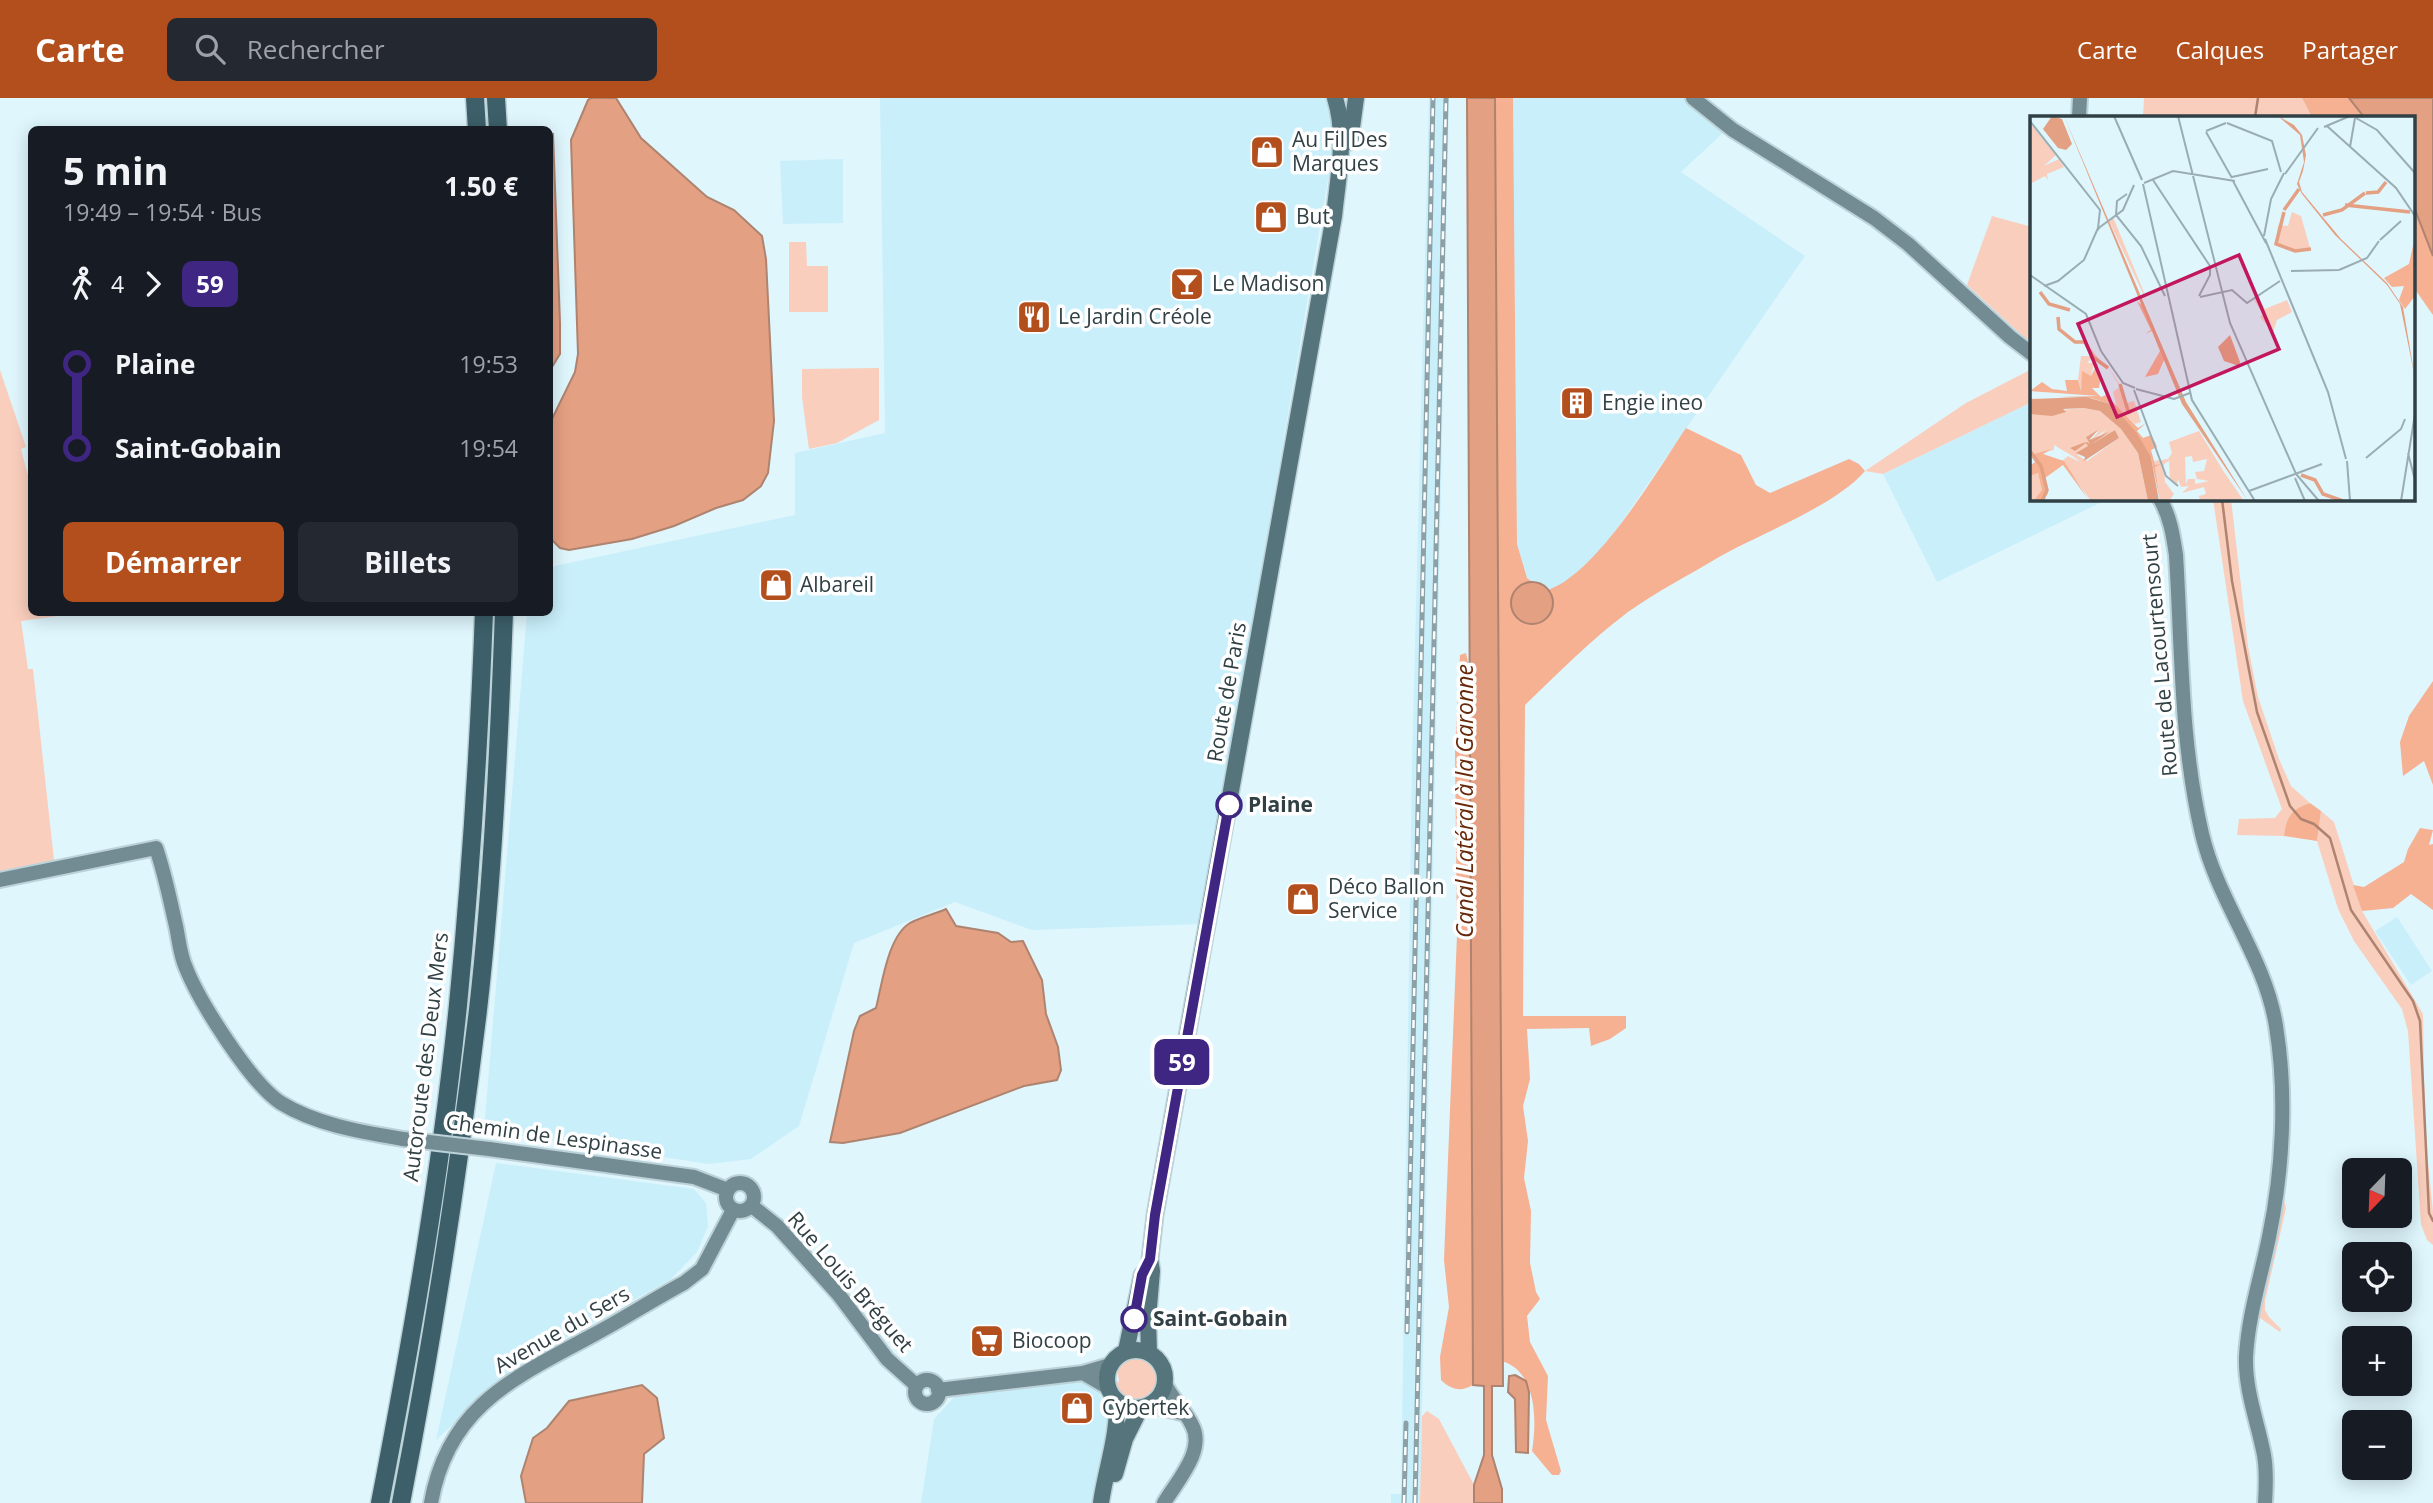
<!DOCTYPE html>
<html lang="fr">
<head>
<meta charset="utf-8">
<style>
  body { margin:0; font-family:"Open Sans",sans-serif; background:#242831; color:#f1f3f6; height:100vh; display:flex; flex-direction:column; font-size:26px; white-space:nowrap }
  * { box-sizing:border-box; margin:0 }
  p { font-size:23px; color:#9ea1a6 }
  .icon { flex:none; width:38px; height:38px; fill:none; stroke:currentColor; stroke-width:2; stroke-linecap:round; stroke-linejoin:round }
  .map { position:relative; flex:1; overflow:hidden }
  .panel { position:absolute; left:28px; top:28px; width:525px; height:490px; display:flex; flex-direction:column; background:#171b24; border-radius:10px; box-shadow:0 4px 18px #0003 }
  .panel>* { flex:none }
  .badge { padding:0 14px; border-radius:10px; font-size:24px; line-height:46px }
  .needle { width:46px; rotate:203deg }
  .buttons { position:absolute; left:2342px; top:1060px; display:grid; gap:14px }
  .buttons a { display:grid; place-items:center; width:70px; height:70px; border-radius:10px; background:#171b24; box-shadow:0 4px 18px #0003; font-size:35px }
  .map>.badge { position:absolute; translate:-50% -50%; box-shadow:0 0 0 4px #fff }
  .legs { display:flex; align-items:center; gap:10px; height:77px; padding:0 35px; font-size:23px }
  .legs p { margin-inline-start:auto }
  .summary { display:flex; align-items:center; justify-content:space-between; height:119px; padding:0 35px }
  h1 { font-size:38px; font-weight:700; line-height:52px }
  .primary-button { display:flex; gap:14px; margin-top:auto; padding:14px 35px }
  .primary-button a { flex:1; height:80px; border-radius:10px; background:#b34f1c; color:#fff; font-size:28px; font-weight:700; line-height:80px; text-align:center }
  .primary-button a+a { background:#242831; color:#f1f3f6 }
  ul { padding:0 35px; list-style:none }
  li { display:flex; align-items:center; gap:24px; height:84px; font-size:26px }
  li i { display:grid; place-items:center; width:10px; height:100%; margin:0 9px; background:currentColor }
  li i::after { content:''; width:18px; height:18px; margin:-9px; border:5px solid; border-radius:50%; background:#171b24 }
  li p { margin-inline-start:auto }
  li:first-child i { background:linear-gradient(#0000 50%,currentColor 0) }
  li:last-child i { background:linear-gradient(currentColor 50%,#0000 0) }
  header { display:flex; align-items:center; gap:42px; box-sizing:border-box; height:98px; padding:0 35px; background:#b34f1c; color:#fff }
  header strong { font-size:33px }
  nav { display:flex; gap:38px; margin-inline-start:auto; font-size:24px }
  .search { width:490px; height:63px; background:#242831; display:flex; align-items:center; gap:18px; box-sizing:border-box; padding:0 24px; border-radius:10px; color:#9ea1a6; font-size:26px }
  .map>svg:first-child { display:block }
  .built { fill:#c9effb }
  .green { fill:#f9cebd }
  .forest { fill:#f6b092 }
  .water { fill:#e4a082; stroke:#ae836f; stroke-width:2 }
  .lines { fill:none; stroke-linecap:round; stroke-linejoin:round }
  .stream { stroke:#ae836f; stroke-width:2.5 }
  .secondary-casing { stroke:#bcd2d8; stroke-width:18 }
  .primary-casing { stroke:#bcd2d8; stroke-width:19 }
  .highway-casing { stroke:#bcd2d8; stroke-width:21 }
  .secondary { stroke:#738b92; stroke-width:14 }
  .primary { stroke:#56747c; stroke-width:16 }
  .highway { stroke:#3c5f69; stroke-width:18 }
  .rail-casing { stroke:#8ca0a5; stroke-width:5 }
  .rail { stroke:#fefefe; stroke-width:2.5; stroke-dasharray:8; stroke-linecap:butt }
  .secondary-bridge-casing { stroke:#bcd2d8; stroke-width:18; stroke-linecap:butt }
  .secondary-bridge { stroke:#738b92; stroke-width:14 }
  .line-1-casing { stroke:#fff; stroke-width:16 }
  .line-1 { stroke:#3f2682; stroke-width:10 }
  .stop-1-dot { fill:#fff; stroke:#3f2682; stroke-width:3.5 }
  .labels { text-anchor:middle; stroke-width:7; stroke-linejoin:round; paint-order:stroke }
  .poi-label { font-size:21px; fill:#304044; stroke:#fefefe; text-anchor:start }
  .street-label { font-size:21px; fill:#304044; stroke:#fefefe }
  .stop-label { font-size:21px; font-weight:bold; fill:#304044; stroke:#fefefe; text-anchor:start }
  .water-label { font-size:23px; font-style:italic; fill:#67290a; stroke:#fefefe }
  .inset-river { fill:none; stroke:#e4a082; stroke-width:3.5 }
  .inset-road { fill:none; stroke:#99adb3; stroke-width:2 }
  .view { fill:#c2185b; fill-opacity:0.15; stroke:#c2185b; stroke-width:3.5 }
  .inset-edge { fill:none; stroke:#304044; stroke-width:3.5 }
</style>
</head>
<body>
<header>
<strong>Carte</strong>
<div class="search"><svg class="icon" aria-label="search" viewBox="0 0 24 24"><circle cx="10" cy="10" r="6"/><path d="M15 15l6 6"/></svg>Rechercher</div>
<nav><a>Carte</a><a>Calques</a><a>Partager</a></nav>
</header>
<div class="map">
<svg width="2433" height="1405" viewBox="0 0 2433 1405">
  <rect width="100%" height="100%" fill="#dff6fd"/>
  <g class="built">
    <polygon points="880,0 1342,0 1201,826 1032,832 955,804 854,845 799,1028 751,1061 709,1066 484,1032 527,515 550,514 550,469 795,417 795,355 885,335"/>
    <polygon points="1429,0 1449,0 1420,1405 1391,1405 1391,1396 1401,1396 1412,665"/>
    <polygon points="1513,0 1683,0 1725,33 1681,74 1805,158 1605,448 1563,487 1544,493 1527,480 1517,446"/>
    <polygon points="843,61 843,125 783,126 780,63"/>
    <polygon points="2032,304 2032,401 2108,401 1937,484 1883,376"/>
    <polygon points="2397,819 2432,873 2411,887 2375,833"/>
    <polygon points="496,1065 694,1091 706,1105 708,1128 697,1154 671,1181 517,1267 436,1342"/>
    <polygon points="1078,1280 1097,1291 1109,1316 1107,1337 1093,1405 921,1405 934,1321 958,1295"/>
  </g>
  <g class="green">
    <polygon points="2144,0 2302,0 2312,19 2143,19"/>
    <polygon points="1992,118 2032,129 2032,242 2025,240 1967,187"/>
    <polygon points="789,144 806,144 807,168 828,168 828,214 789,214"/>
    <polygon points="879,270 879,322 837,345 809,351 802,299 802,271"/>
    <polygon points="0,272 26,349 21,351 31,389 32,514 72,516 21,523 28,571 33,571 54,762 0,773"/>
    <polygon points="2028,273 2030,275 2032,275 2032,304 1883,376 1865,373 1966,305"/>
    <path d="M2213 401H2231L2248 548 2258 599 2279 661 2291 688 2310 705C2292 711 2286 718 2284 738L2237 737 2239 721 2275 720 2282 711 2243 603Z"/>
    <polygon points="2321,713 2334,724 2362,813 2423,916 2425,1034 2433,1114 2433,1147 2427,1142 2421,1126 2408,933 2402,911 2354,843 2338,811 2317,743"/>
    <polygon points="2282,1094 2286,1110 2265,1203 2265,1212 2269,1219 2281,1231 2280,1234 2260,1220 2258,1215"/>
    <polygon points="1131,1260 1147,1263 1157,1277 1154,1293 1141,1302 1125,1299 1115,1286 1119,1283 1117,1271 1121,1266"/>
    <polygon points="1427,1313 1439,1321 1474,1387 1474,1405 1420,1405 1422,1318"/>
  </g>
  <g class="forest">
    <path d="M1495 0H1513L1517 446 1527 480 1544 493C1594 481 1657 373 1686 330L1741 357 1756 387 1770 395 1849 361 1859 366 1865 373C1835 408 1761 435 1719 459 1689 477 1656 494 1628 514 1591 542 1558 575 1525 607L1523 918H1626V930L1610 941 1591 948 1589 930 1527 931 1530 981 1523 1008 1528 1043 1524 1080 1531 1113 1530 1165 1536 1194 1540 1201 1527 1218 1530 1244 1548 1278 1546 1322 1561 1373 1559 1377H1552L1532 1353C1537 1323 1537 1272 1501 1263Z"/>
    <polygon points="2302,0 2349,0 2364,19 2312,19"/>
    <polygon points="2414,109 2433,158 2433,217 2414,190"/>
    <path d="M1466 555 1469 569 1473 1287C1461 1294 1451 1292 1441 1282L1440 1259 1449 1209 1444 1162 1457 837 1455 652 1460 557Z"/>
    <polygon points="2433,583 2433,687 2424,663 2403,678 2400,644 2409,618"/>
    <path d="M2310 705 2321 713 2317 743 2284 738C2286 718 2292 711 2310 705Z"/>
    <polygon points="2420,730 2433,732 2429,747 2433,746 2433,812 2411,796 2393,810 2362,813 2353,787 2364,789 2404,764 2408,751"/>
  </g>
  <g class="water">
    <polygon points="591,0 616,0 641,40 707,99 734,112 762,138 766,161 774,323 768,375 761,388 743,402 716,410 674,428 632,441 569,452 560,450 552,442 550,424 550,325 575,274 578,256 571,42 588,2"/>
    <polygon points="1467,0 1495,0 1503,1288 1492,1288 1492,1357 1502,1391 1502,1405 1474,1405 1474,1387 1484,1357 1484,1288 1473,1287"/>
    <polygon points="2349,0 2433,0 2433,158 2414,109 2414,19 2364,19"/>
    <polygon points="550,36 553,36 560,225 560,256 552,269 550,269"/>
    <circle cx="1532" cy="505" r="21"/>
    <path d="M946 811 956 828 998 835 1011 844 1023 843 1042 882 1046 916 1058 949 1061 972 1057 982 1024 988 900 1035 843 1045 830 1044 854 933 860 918 876 910C882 886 888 838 910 825 921 819 935 816 946 811Z"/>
    <polygon points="1515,1277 1526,1283 1529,1294 1528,1355 1516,1354 1515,1301 1508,1294 1509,1278"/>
    <polygon points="642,1287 657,1300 664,1340 644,1356 642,1405 526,1405 521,1378 533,1340 547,1330 569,1303"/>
  </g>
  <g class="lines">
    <g class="stream">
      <polyline points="2255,19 2258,0"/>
      <polyline points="2222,401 2232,483 2257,614 2290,708 2301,721 2314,726 2330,740 2351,812 2413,903 2420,923 2429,1115 2433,1123"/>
    </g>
    <g class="secondary-casing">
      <g id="secondary">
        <polyline points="1693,0 1733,32 1874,120 1908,146 2010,239 2032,256"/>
        <polyline points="2079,19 2080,0"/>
        <path d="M2160 401C2170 418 2173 437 2176 457 2182 552 2180 642 2202 736 2218 804 2265 859 2276 928 2287 996 2283 1072 2269 1139 2261 1179 2248 1218 2246 1259 2245 1293 2258 1325 2264 1357 2267 1373 2266 1389 2265 1405"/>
        <path d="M0 782 156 750C165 776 170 802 176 828 179 842 180 857 186 870 199 903 251 986 281 1005 317 1027 362 1034 403 1041"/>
        <polyline points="489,1051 694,1079 728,1092"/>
        <circle cx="740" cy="1099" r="14"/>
        <polyline points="752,1108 777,1128 839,1197 887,1261 916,1287"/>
        <polyline points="1083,1275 1107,1289"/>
        <circle cx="927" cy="1294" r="12"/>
        <polyline points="938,1292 1083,1275 1110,1267"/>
        <polyline points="1150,1307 1185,1316"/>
        <path d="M431 1405C448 1307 516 1279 595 1236 625 1220 654 1201 684 1185L702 1171 733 1112"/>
        <path d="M1164 1405C1176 1384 1206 1353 1192 1327 1185 1312 1172 1301 1165 1286"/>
      </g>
    </g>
    <g class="primary-casing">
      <g id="primary">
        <polyline points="1350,44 1356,0"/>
        <circle cx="1136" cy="1281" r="29"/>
        <polyline points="1126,1253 1142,1177"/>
        <path d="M1149 1255 1148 1220 1152 1173 1150 1161 1155 1117 1334 118C1338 79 1347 38 1335 0"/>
        <polyline points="1115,1376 1125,1341 1140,1311"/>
        <path d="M1101 1405C1105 1374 1120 1332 1116 1303"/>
      </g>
    </g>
    <g class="highway-casing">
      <g id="highway">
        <polyline points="475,0 477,32"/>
        <polyline points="496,0 498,32"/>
        <path d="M380 1405C412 1240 441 1074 458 907 471 776 479 645 484 514"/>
        <path d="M401 1405C433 1241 458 1077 478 912 493 780 499 647 504 514"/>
      </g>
    </g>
    <use href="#secondary" class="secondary"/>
    <use href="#primary" class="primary"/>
    <use href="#highway" class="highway"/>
    <g class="rail-casing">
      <g id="rail">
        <polyline points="1407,1234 1433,0"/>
        <polyline points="1404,1405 1406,1325"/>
        <polyline points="1415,1405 1446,0"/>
      </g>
    </g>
    <use href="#rail" class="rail"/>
    <g class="secondary-bridge-casing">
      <polyline id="secondary-bridge" points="403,1041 489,1051"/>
    </g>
    <use href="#secondary-bridge" class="secondary-bridge"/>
  </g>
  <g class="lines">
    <g class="line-1-casing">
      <polyline id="line-1" points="1134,1221 1142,1177 1150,1161 1155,1117 1229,707"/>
    </g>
    <use href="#line-1" class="line-1"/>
  </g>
  <defs>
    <g id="shop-square" transform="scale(1.75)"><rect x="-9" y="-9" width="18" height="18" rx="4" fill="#b34f1c" stroke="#fefefe"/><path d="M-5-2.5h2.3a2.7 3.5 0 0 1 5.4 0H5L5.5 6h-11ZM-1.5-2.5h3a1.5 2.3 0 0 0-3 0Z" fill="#fff"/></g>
    <g id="bar-square" transform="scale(1.75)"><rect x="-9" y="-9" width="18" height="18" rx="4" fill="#b34f1c" stroke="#fefefe"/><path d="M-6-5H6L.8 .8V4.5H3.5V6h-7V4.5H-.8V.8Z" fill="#fff"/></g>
    <g id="restaurant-square" transform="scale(1.75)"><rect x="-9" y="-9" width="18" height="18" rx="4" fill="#b34f1c" stroke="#fefefe"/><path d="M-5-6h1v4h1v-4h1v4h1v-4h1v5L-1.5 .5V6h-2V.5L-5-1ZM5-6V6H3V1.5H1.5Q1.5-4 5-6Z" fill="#fff"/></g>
    <g id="building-square" transform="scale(1.75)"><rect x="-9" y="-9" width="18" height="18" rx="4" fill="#b34f1c" stroke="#fefefe"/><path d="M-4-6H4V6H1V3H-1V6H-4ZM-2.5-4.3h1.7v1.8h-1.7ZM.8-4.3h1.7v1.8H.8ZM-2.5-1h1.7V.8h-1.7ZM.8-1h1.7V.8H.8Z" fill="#fff"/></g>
    <g id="supermarket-square" transform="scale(1.75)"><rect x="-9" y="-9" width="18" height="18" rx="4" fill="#b34f1c" stroke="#fefefe"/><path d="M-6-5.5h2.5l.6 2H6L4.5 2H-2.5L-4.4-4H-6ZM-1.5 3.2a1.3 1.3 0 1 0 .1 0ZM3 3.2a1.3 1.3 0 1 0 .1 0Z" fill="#fff"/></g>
  </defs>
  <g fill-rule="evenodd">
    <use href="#shop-square" x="1267" y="54"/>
    <use href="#shop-square" x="1271" y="119"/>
    <use href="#bar-square" x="1187" y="186"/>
    <use href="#restaurant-square" x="1034" y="219"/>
    <use href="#building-square" x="1577" y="305"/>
    <use href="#shop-square" x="776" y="487"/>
    <use href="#shop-square" x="1303" y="801"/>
    <use href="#supermarket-square" x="987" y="1243"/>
    <use href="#shop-square" x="1077" y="1310"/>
  </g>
  <g class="stop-1-dot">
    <circle cx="1229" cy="707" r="12"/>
    <circle cx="1134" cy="1221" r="12"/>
  </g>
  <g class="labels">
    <g class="poi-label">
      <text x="1292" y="49">Au Fil Des<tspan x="1292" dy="24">Marques</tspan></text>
      <text x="1296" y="126">But</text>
      <text x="1212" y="193">Le Madison</text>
      <text x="1058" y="226">Le Jardin Créole</text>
      <text x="1602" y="312">Engie ineo</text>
      <text x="800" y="494">Albareil</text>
      <text x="1328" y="796">Déco Ballon<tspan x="1328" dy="24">Service</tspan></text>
      <text x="1012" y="1250">Biocoop</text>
      <text x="1102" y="1317">Cybertek</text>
    </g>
    <g class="street-label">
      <text transform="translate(2160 557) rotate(-95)" y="7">Route de Lacourtensourt</text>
      <text transform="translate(1227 594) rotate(-80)" y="7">Route de Paris</text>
      <text transform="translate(426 959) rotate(-83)" y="7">Autoroute des Deux Mers</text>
      <text transform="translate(554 1039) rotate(8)" y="7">Chemin de Lespinasse</text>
      <text transform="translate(850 1184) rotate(49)" y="7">Rue Louis Bréguet</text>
      <text transform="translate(562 1232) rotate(-30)" y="7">Avenue du Sers</text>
    </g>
    <g class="stop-label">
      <text x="1248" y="714">Plaine</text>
      <text x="1153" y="1228">Saint-Gobain</text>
    </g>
    <g class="water-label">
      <text transform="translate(1465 703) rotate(-90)" y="8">Canal Latéral à la Garonne</text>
    </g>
  </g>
  <g transform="translate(2030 18)">
    <rect width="385" height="385" fill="#dff6fd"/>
    <path d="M0 7 26 39 14 50 29 43 34 51 17 58 18 64 15 60 0 68ZM262 96 271 100 280 132 265 135 246 128 248 109 258 110ZM83 101 113 174 117 186 79 105ZM228 181 235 193 257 184 262 196 247 204 243 216 230 201 233 198 224 184ZM51 224 56 226 75 251 63 241 57 247H64L61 260 53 258 51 275 48 264 51 240H62ZM76 248 91 270 96 287 104 285 111 306 105 308 87 291 83 276 90 271ZM54 292 70 295 91 313 108 337 118 385H61L32 345 38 340 50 346 44 341 24 329V334L0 339V298L27 299 10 296ZM76 314 62 329 85 314 89 322 57 345 47 339 60 328 57 320 69 315 61 324ZM169 315 194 356 214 385H170L169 380 176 378 174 371 152 377 159 370 151 371 148 363 147 368 140 362 139 345 134 348 135 366 144 378 139 385H130L124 345 138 343 142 337 139 326ZM162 340 163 346 177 343 174 355 165 356 167 363 179 365 165 368V363H158L156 368 155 341ZM8 357 13 374 7 383 0 385V360Z" fill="#f9cebd" fill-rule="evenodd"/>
    <path d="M385 121V180L375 193 369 184 374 170 362 171 354 162 379 148ZM107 185 114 191 150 277 134 244 128 258 115 261 130 235 122 215 115 218 121 214ZM69 245 66 253 71 258 70 266 69 272H62L71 281 76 279 108 312 116 307 107 315 113 322 121 319 125 326 127 331 121 334 125 349 131 348 125 351 130 385 121 341 81 288 61 282 28 281 69 280 0 275 12 266 22 273 37 275 35 264H48L51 275 52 255 61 260ZM22 333 13 338 34 345 58 383 33 349 15 362 18 377 13 385H4L12 374 8 357 0 360V350L5 346 0 339Z" fill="#f6b092"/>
    <path d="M22 0 32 3 42 28 36 34 28 32 13 13ZM34 0 156 286 218 385 152 288ZM248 0 264 9 272 19 276 39 273 55 269 66 272 76 311 123 357 167 373 191 385 262 370 188 357 169 305 119 272 78 267 68 274 46 270 19ZM200 219 210 246 209 250 194 245 188 231ZM56 281 81 288 106 316 121 341 129 385H118L108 337 91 313 70 295 54 292 33 293 36 296 22 300 0 298V283ZM68 314 59 324 79 316 62 328 85 314 89 322 54 345 55 341 46 337 58 330 56 327 45 335 40 332 53 327 57 326 60 328 56 321Z" fill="#e4a082"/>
    <path class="inset-river" d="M336 77 348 76 356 66M315 89 380 96M254 94 269 73M254 96 246 128 265 135 281 133M293 99 312 94 335 77M10 176 19 188 40 194M28 201 29 213 45 226H55L63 241 78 252M90 268 99 298M0 335 11 350 17 374 12 385M271 359 285 364 293 378 313 385"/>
    <path class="inset-road" d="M84 0 112 64M148 0 200 207 266 358 289 385M326 2 347 14 385 57M0 5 70 94 68 112M197 7 242 25 251 56M297 10 366 72 385 100M294 11 320 0M176 15 196 7M176 16 202 62M320 31 325 2M255 58 288 12M202 61 238 53M123 64 180 150V159L169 180M203 65 236 127M114 67 143 55 205 65M113 68 162 284 225 385M97 78 87 85 86 99 111 130 135 180M70 111 93 94 104 69M234 120 241 83 254 57M235 123 298 276 316 343M350 124 371 105M309 154 337 142 349 125M261 155 309 154M0 159 56 198 71 235 93 267 105 272M14 170 28 165 54 144 68 112 70 111 66 116M170 181 202 174 217 187 250 165M106 273 144 283 160 277M104 274 136 360 148 370M378 337 385 364M336 342 371 313 375 303M317 345 320 385M265 362 275 385M219 375 292 348M371 385 385 298"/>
    <path class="view" d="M209 139 249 233 87 301 48 208Z"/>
    <rect width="385" height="385" class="inset-edge"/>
  </g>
</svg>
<div class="buttons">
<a><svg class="needle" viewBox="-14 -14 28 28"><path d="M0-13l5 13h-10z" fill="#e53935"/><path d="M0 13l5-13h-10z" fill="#9ea1a6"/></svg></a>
<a><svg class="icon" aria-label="locate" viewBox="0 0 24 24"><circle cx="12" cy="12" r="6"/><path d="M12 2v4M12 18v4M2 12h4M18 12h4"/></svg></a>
<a>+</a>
<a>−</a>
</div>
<b class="badge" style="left:1182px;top:964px;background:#3f2682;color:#fff">59</b>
<section class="panel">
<div class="summary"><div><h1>5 min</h1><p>19:49 – 19:54 · Bus</p></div><b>1.50 €</b></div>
<div class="legs"><svg class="icon" aria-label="walk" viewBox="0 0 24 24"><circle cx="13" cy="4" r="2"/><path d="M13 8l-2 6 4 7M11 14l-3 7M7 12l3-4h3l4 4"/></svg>4<svg class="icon" aria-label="forward" viewBox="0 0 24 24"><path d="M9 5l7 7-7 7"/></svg><b class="badge" style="background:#3f2682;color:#fff">59</b></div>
<ul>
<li><i style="color:#3f2682"></i><b>Plaine</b><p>19:53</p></li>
<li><i style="color:#3f2682"></i><b>Saint-Gobain</b><p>19:54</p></li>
</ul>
<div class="primary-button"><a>Démarrer</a><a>Billets</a></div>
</section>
</div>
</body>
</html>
